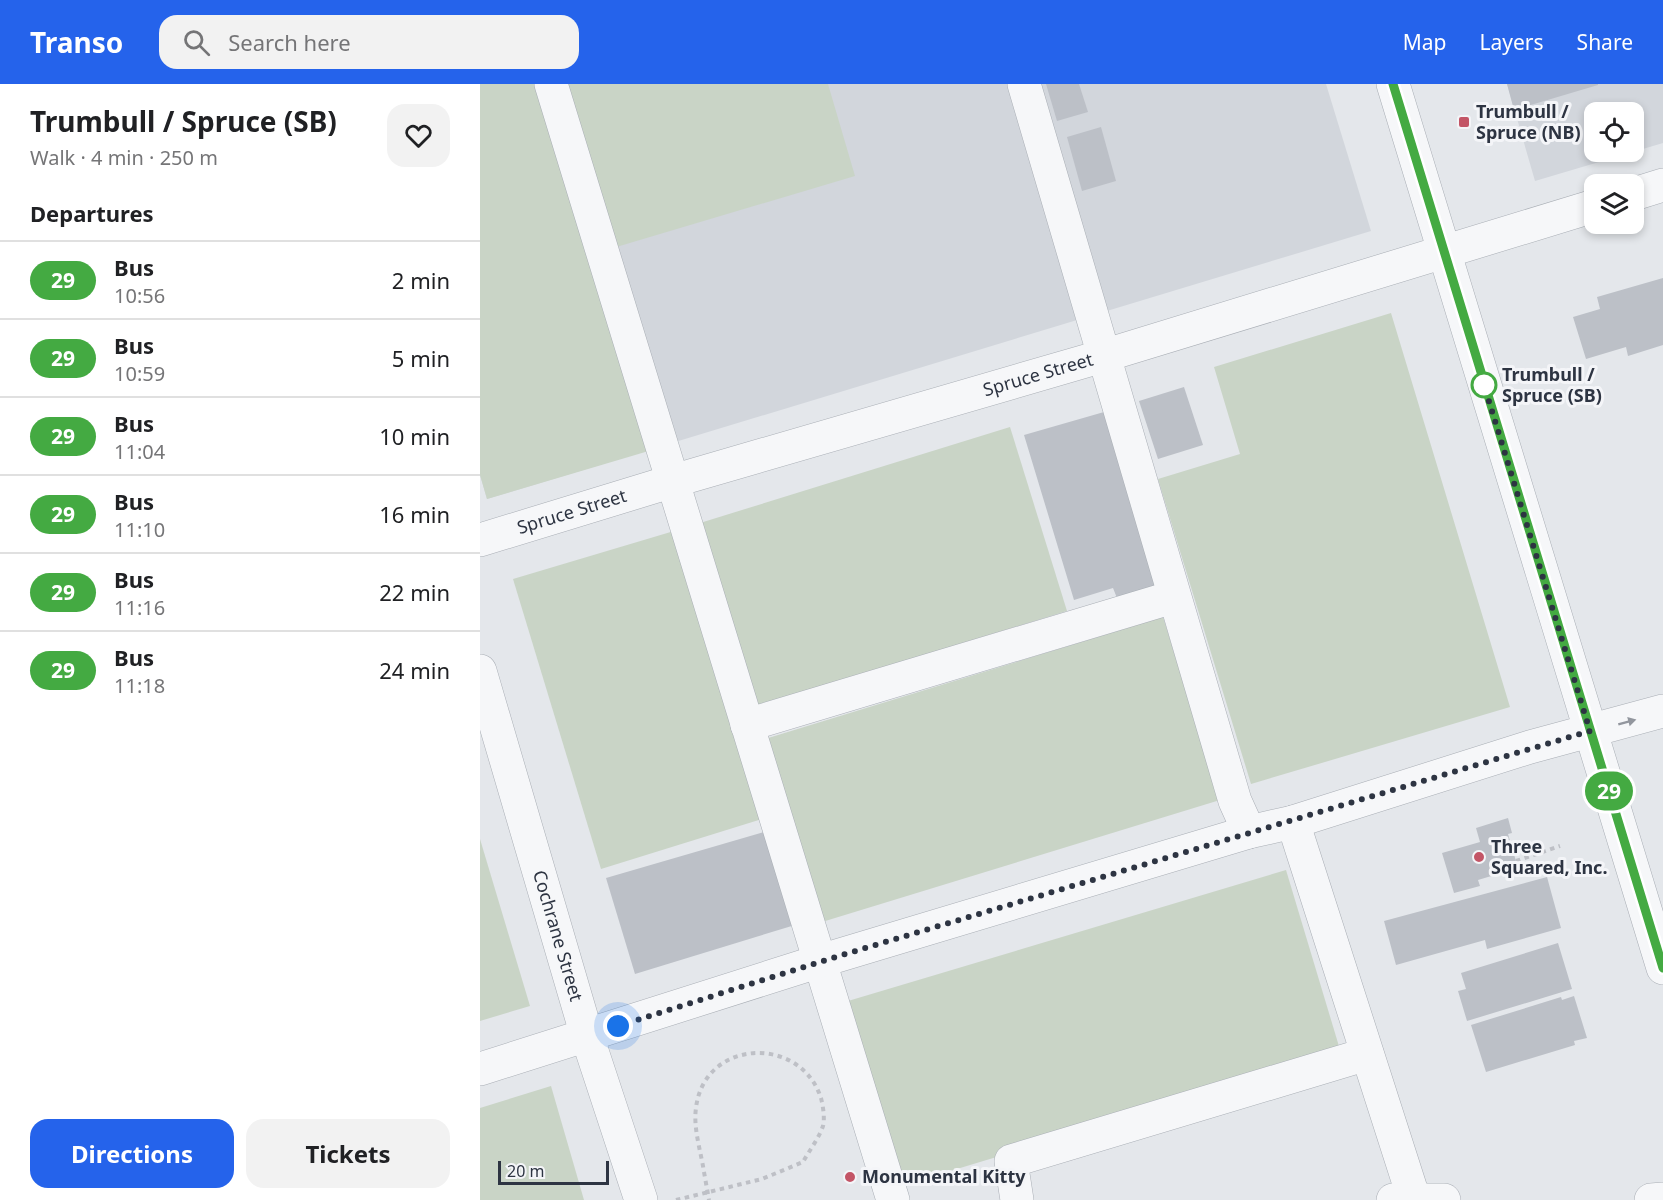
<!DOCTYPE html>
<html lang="en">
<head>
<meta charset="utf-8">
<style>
  body { margin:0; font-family:"Noto Sans",sans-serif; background:#f2f2f2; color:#202124; height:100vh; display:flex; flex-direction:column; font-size:22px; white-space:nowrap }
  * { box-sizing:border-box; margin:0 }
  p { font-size:20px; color:#757577 }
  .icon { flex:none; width:33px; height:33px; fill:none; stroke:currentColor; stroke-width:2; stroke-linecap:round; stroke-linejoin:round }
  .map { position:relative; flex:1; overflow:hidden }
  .panel { display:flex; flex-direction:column; background:#fff; width:480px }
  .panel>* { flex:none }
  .badge { padding:0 12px; border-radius:20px; font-size:21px; line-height:39px }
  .buttons { position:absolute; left:1104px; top:18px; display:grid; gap:12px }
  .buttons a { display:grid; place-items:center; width:60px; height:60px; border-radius:12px; background:#fff; box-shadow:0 3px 9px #0003; font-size:30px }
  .scale { position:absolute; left:18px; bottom:15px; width:111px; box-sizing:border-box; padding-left:6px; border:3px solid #2d3442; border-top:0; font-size:16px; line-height:21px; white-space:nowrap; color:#2d3442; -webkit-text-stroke:4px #f4f5f8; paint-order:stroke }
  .you { position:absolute; width:30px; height:30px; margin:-15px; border:4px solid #fff; border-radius:50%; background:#1a73e8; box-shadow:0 0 0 9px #1a73e833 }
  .map>.badge { position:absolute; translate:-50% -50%; box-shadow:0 0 0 3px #fff }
  h2 { padding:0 30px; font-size:22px; line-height:54px }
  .round { display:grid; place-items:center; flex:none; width:63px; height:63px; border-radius:18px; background:#f2f2f2 }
  .head { display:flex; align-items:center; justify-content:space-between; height:102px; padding:0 30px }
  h1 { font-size:28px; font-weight:700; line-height:45px }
  .primary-button { display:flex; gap:12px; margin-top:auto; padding:12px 30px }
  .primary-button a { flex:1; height:69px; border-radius:18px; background:#2563eb; color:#fff; font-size:24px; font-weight:700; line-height:69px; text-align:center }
  .primary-button a+a { background:#f2f2f2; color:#202124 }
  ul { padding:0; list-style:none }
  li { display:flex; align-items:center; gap:18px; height:78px; padding:0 30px; border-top:2px solid #e0e0e0 }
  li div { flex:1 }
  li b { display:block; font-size:22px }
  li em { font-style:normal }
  li .badge { min-width:66px; font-weight:700; text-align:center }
  header { display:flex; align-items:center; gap:36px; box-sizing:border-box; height:84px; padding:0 30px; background:#2563eb; color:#fff }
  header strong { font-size:28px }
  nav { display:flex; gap:33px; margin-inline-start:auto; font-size:21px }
  .search { width:420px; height:54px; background:#f2f2f2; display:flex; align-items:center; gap:15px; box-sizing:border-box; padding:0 21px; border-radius:18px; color:#757577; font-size:22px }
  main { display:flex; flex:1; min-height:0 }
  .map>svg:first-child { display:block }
  .built { fill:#d2d6dc; fill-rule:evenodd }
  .green { fill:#c9d4c6 }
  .building { fill:#bcc0c7 }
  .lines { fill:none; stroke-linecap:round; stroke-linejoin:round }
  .minor-casing { stroke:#a9aeb5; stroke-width:34 }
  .path { stroke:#bec0c6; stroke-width:4; stroke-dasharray:4.5 4.5; stroke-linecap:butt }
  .minor { stroke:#f6f7f9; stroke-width:33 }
  .path-bridge { stroke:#bec0c6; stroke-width:4; stroke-dasharray:4.5 4.5; stroke-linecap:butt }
  .oneway { fill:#92969e }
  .line-casing { stroke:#fff; stroke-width:14 }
  .line { stroke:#44aa42; stroke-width:9 }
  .walk { stroke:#2d3442; stroke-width:6; stroke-dasharray:0 10.8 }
  .poi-dot { fill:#c35566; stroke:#f4f5f8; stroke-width:2 }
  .stop-dot { fill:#fff; stroke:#44aa42; stroke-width:3 }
  .labels { text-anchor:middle; stroke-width:6; stroke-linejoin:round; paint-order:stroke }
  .poi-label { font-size:18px; font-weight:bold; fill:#2d3442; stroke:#f4f5f8; text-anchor:start }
  .street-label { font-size:18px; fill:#2d3442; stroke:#f4f5f8 }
  .stop-label { font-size:18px; font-weight:bold; fill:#2d3442; stroke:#f4f5f8; text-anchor:start }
</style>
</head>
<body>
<header>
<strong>Transo</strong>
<div class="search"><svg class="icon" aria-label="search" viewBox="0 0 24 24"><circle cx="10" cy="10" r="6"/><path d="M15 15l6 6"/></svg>Search here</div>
<nav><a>Map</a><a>Layers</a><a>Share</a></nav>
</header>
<main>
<section class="panel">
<div class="head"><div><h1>Trumbull / Spruce (SB)</h1><p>Walk · 4 min · 250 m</p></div><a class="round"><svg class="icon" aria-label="heart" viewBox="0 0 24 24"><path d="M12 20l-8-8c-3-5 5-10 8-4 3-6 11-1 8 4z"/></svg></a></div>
<h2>Departures</h2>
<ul>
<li><span class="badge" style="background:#44aa42;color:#fff">29</span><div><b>Bus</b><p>10:56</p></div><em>2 min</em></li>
<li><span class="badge" style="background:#44aa42;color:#fff">29</span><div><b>Bus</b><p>10:59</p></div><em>5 min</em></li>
<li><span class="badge" style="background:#44aa42;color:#fff">29</span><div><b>Bus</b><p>11:04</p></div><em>10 min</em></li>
<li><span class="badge" style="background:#44aa42;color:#fff">29</span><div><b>Bus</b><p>11:10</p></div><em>16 min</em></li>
<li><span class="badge" style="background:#44aa42;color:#fff">29</span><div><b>Bus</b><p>11:16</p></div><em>22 min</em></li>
<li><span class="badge" style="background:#44aa42;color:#fff">29</span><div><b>Bus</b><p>11:18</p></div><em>24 min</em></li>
</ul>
<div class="primary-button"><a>Directions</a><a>Tickets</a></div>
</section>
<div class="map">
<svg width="1183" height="1116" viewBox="0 0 1183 1116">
  <rect width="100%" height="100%" fill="#e4e7eb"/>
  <g class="built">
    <polygon points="0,0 846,0 891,147 7,415 0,391"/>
    <path d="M1027 0H1183V59L1055 97ZM1114 28H1154V68H1114Z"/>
  </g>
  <g class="green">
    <polygon points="0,0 62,0 172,366 7,415 0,391"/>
    <polygon points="84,0 348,0 375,92 133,164"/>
    <polygon points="911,229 1030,623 771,700 678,395 760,370 734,283"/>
    <polygon points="530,343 587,527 277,622 220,439"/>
    <polygon points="194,447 282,735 121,785 33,495"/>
    <polygon points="683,533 740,716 342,838 285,655"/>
    <polygon points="0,755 50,922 0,937"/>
    <polygon points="806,786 861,969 424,1101 368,917"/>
    <polygon points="71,1002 104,1116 0,1116 0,1024"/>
  </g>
  <g class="building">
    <polygon points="566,0 599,0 608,28 577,37"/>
    <polygon points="1027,0 1118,0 1118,1 1034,26"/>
    <polygon points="621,43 636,97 602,107 587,53"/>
    <polygon points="1183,194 1183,261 1148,272 1146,263 1106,275 1093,233 1120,225 1117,213"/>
    <polygon points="704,303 723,361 678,375 659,317"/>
    <polygon points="624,328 677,502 637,514 633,504 594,516 544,351"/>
    <polygon points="1028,734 1032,749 1028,750 1038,784 998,796 1000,802 974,809 962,769 1000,758 996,744"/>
    <polygon points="287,747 315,841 155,890 126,794"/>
    <polygon points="1067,793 1081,844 1007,865 1005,856 916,881 904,837"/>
    <polygon points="1078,859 1092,905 987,937 978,907 986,905 981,889"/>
    <polygon points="1094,912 1107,954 1094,957 1095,961 1006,988 991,941 1081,913 1082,916"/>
  </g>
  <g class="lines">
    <g class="minor-casing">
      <g id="minor">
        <polyline points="71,0 413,1116"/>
        <polyline points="544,0 755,717 769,748"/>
        <polyline points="913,0 1183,884"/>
        <polyline points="1154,110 1183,101"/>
        <path id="s1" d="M0 456 193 397 623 272 1114 122"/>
        <path id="s2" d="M0 587 107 952 161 1116"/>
        <polyline points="267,641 693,513"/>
        <polyline points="813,738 934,1115"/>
        <polyline points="0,985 340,877 769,748 813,738 1050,663 1183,627"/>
        <polyline points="537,1116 531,1077 887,970"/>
        <polyline points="913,1116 964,1116"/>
        <polyline points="1171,1116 1183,1115"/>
      </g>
    </g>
    <g class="path">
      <polyline points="1036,777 1080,762"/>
      <path d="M196 1116 282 1095 323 1078C329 1067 339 1054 343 1042 345 1034 343 1022 341 1014 320 950 224 955 216 1024 213 1044 221 1068 224 1088"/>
    </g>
    <use href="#minor" class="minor"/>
    <polyline class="path-bridge" points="224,1088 229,1116"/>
  </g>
  <defs><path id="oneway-solid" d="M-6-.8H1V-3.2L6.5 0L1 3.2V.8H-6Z" transform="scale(1.5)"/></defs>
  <use class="oneway" href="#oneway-solid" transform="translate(1147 638) rotate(-15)"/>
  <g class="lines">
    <g class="line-casing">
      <polyline id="line" points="913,0 1183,884"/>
    </g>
    <use href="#line" class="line"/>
    <polyline class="walk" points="138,942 362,871 1110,647 1004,301"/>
  </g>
  <g class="poi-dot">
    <rect x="978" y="32" width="12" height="12" rx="3"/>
    <circle cx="999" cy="773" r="6"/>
    <circle cx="370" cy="1093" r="6"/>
  </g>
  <circle class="stop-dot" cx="1004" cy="301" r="12"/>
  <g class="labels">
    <g class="poi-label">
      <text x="996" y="34">Trumbull /<tspan x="996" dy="21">Spruce (NB)</tspan></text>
      <text x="1011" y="769">Three<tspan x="1011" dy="21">Squared, Inc.</tspan></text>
      <text x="382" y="1099">Monumental Kitty</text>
    </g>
    <g class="street-label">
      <text dy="6" stroke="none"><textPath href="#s1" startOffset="582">Spruce Street</textPath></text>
      <text dy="6" stroke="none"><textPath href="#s1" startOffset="96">Spruce Street</textPath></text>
      <text dy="6" stroke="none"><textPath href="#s2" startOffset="276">Cochrane Street</textPath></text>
    </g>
    <g class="stop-label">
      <text x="1022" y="297">Trumbull /<tspan x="1022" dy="21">Spruce (SB)</tspan></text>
    </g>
  </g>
</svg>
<div class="buttons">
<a><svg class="icon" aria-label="locate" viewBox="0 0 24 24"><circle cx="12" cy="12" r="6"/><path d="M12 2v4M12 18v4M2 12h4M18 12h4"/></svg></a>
<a><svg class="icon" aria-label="layers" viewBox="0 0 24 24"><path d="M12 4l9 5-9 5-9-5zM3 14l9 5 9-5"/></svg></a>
</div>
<div class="scale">20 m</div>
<div class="you" style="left:138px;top:942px"></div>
<b class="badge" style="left:1129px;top:707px;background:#44aa42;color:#fff">29</b>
</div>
</main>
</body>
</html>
